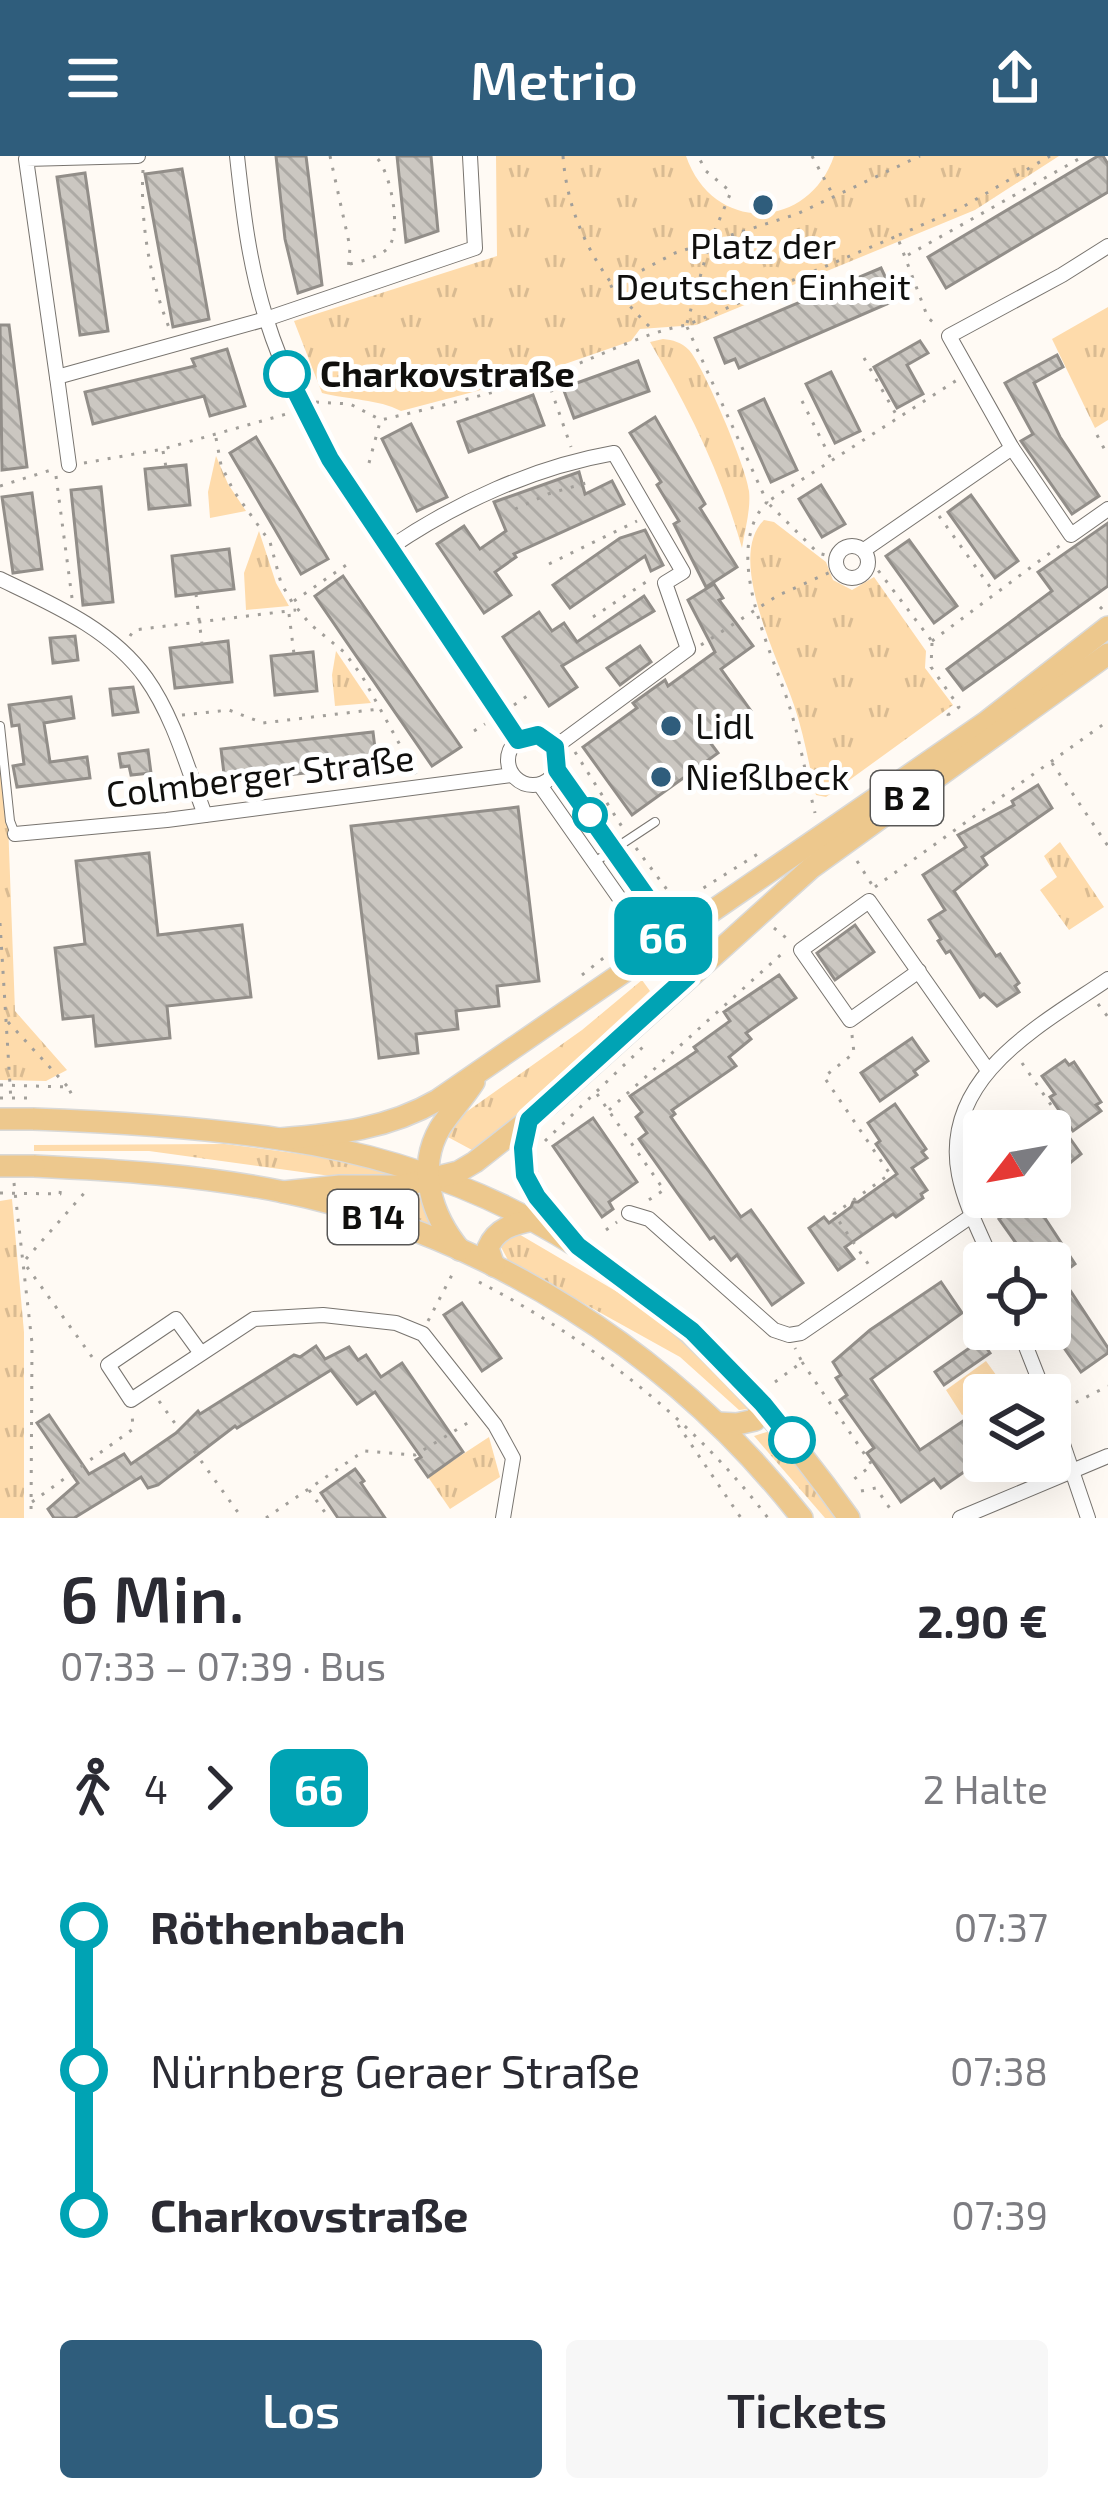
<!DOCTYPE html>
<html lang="de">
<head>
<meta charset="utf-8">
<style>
  body { margin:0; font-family:"Exo 2",sans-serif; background:#f7f7f7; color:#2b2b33; height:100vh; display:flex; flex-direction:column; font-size:45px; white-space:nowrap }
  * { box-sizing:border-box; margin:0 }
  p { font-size:39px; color:#7c7c81 }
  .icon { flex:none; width:66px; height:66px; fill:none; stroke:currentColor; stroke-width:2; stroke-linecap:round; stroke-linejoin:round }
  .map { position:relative; height:1362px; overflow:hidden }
  .side { display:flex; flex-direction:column; background:#fff; flex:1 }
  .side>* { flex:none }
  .badge { padding:0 24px; border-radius:18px; font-size:42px; line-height:78px }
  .needle { width:78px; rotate:239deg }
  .tools { position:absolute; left:963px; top:954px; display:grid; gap:24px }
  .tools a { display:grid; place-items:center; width:108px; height:108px; border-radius:12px; background:#fff; box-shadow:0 12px 48px #0002; font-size:60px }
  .map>.badge { position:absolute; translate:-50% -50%; box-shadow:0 0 0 6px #fff }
  .legs { display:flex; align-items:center; gap:18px; height:132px; padding:0 60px; font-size:39px }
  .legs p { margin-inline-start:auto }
  .head { display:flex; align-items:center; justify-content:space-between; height:204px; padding:0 60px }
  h1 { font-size:66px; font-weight:600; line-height:90px }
  .primary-button { display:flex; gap:24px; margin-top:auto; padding:24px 60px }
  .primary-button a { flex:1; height:138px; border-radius:12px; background:#2f5d7c; color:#fff; font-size:48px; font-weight:600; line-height:138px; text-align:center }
  .primary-button a+a { background:#f7f7f7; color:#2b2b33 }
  ul { padding:0 60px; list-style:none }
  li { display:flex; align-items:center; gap:42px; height:144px; font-size:45px }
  li i { display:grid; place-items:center; width:18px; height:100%; margin:0 15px; background:currentColor }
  li i::after { content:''; width:30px; height:30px; margin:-15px; border:9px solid; border-radius:50%; background:#fff }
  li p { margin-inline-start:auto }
  li:first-child i { background:linear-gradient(#0000 50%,currentColor 0) }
  li:last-child i { background:linear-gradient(currentColor 50%,#0000 0) }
  header { display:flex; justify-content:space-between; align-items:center; height:156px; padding:0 60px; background:#2f5d7c; color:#fff; font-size:54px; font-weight:600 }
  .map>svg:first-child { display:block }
  .grass { fill:url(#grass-tufts) }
  .building { fill:url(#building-back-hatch); stroke:#928e89; stroke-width:3 }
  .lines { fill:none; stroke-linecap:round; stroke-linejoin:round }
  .service-casing { stroke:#78746f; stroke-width:10 }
  .minor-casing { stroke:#78746f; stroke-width:16 }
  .primary-casing { stroke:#d9d9d8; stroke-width:24 }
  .path { stroke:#a29f9a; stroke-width:3; stroke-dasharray:3 9; stroke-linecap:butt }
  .service { stroke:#fff; stroke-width:8 }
  .minor { stroke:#fff; stroke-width:14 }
  .primary { stroke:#edc88d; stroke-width:21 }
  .primary-bridge-casing { stroke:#d9d9d8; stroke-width:24; stroke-linecap:butt }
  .path-bridge { stroke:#a29f9a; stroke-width:3; stroke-dasharray:3 9; stroke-linecap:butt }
  .primary-bridge { stroke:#edc88d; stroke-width:21 }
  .line-1-casing { stroke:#fff; stroke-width:27 }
  .line-1 { stroke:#00a3b4; stroke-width:18 }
  .poi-dot { fill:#2f5d7c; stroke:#fff; stroke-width:4.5 }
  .stop-1-dot { fill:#fff; stroke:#00a3b4; stroke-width:6 }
  .labels { text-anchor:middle; stroke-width:10; stroke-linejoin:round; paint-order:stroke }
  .shield { fill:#fff; stroke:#585756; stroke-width:3 }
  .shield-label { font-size:33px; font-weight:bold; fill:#100f0d }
  .poi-label { font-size:36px; fill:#100f0d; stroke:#fff; text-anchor:start }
  .stop-label { font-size:36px; font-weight:bold; fill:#100f0d; stroke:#fff; text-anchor:start }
  .street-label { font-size:36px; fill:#100f0d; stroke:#fff }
</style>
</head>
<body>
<header><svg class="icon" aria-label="menu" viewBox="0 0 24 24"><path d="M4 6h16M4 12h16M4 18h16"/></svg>Metrio<svg class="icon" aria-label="share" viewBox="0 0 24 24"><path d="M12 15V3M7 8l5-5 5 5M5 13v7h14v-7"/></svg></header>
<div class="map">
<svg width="1108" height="1362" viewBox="0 0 1108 1362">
  <defs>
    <pattern id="grass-tufts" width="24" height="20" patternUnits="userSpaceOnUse" patternTransform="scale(3)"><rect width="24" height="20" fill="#fedbab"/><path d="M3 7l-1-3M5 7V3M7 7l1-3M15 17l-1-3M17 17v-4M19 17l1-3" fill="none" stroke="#d9bb92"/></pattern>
    <pattern id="building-back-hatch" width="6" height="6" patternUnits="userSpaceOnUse" patternTransform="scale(3)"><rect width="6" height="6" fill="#cbc7c1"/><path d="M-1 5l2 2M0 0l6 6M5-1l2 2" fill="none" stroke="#adaaa5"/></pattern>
  </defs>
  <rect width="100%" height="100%" fill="#fffaf4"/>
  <g class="grass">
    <path d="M496 0H686C713 78 808 75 834 0H1059L975 54 696 169 640 173 631 185 519 224 401 255C378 243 349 244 322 237L294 165 497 100Z"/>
    <polygon points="1108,151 1108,264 1095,272 1052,183"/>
    <path d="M663 183C673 184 681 186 689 194 703 209 747 313 749 335 751 353 745 373 742 392 721 317 689 253 650 186Z"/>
    <polygon points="216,300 228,328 246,355 210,362 208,336"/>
    <path d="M764 364 774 366 826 406 833 424 852 434 874 421 926 495 925 512 953 549 826 641 816 639C809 609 804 578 794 549 780 506 725 402 764 364Z"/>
    <polygon points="259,375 276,427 289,450 246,454 244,417"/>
    <polygon points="336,495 371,547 335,550 332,519"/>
    <polygon points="0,591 8,666 15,855 67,914 46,925 0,924"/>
    <polygon points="1060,686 1104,751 1069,774 1040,734 1057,721 1044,700"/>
    <polygon points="642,824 650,835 503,971 472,994 446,980 462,959 582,874"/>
    <polygon points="225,988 338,1003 405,1021 338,1021 149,995 34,995 34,989"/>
    <polygon points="421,1037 436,1075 357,1047 358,1040"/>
    <polygon points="12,1043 24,1176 24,1362 0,1362 0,1045"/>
    <polygon points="517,1077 655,1158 750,1249 748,1253 739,1254 680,1201 509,1106 501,1091 503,1085"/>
    <polygon points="986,1205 999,1223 979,1239 977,1251 962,1259 946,1234"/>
    <polygon points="773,1274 839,1362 825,1362 754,1280"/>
    <polygon points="489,1281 500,1321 450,1353 428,1321"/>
  </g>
  <g class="building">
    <polygon points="276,0 306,0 322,129 298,137 285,83"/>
    <polygon points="397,0 431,0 438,75 406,86"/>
    <polygon points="1098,0 1103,0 1108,8 1108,36 946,132 928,101"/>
    <polygon points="182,13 209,163 173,171 145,18"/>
    <polygon points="85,17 108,175 80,179 57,21"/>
    <polygon points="881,112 896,144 739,212 735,203 725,207 715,182"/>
    <polygon points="0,169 9,169 27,311 2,314"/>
    <polygon points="920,185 928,197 907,209 923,238 897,252 874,211"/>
    <polygon points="227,193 245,250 210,260 204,240 93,268 85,236 195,210 192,203"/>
    <polygon points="1057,199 1063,211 1034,227 1060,281 1099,340 1072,358 1021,285 1033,278 1005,227"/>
    <polygon points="638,205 649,235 574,262 563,232"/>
    <polygon points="831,216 860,275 835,287 806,228"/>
    <polygon points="533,239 544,269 469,296 458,266"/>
    <polygon points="764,243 797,314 771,326 739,255"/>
    <polygon points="655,261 705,348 700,352 737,411 706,431 674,368 679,365 657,329 661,326 630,277"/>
    <polygon points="411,268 447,341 417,355 382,283"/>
    <polygon points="256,281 328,403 301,418 230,297"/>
    <polygon points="186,309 190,349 149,353 145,313"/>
    <polygon points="579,316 585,338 612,325 624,348 514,398 516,401 495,416 511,439 484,457 437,388 464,370 480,393 506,375 494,346"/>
    <polygon points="821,329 845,368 822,381 799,343"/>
    <polygon points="101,331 113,446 83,449 71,334"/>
    <polygon points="32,337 42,413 13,417 2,341"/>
    <polygon points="971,339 1018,405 995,422 948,356"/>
    <polygon points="1108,367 1108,430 963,534 947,513 1052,435 1038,416"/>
    <polygon points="645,374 663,409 651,415 645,400 570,452 553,429 620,382"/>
    <polygon points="909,384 957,450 934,467 886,400"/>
    <polygon points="229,393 234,433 176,440 172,400"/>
    <polygon points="343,420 461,591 432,610 315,440"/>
    <polygon points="714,428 723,442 719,444 753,490 721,513 751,555 709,585 718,597 632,659 583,591 637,552 633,547 665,524 668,530 715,496 688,444"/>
    <polygon points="644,440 654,455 562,510 577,531 549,550 503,481 539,456 552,475 564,467 577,486"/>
    <polygon points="75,480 78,504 53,507 50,482"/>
    <polygon points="228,485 232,526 175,532 170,492"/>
    <polygon points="640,490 651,506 620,529 607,512"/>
    <polygon points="313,496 317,535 275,539 271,500"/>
    <polygon points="133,531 138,556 113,559 110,533"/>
    <polygon points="71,541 74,562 44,567 50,606 87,601 90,622 17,631 13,610 24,608 19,569 12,570 9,549"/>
    <polygon points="373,576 377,609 225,626 221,593"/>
    <polygon points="148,594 151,617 131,619 129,610 121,611 119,598"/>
    <polygon points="1038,629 1052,652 982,701 987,709 954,735 996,800 1000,798 1019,827 1015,830 1019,836 997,850 984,838 980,841 950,795 946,797 938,785 941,783 929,764 945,754 923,719 966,691 958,679 1014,649 1012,645"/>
    <polygon points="518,651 539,825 497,830 499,850 456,855 458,873 416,878 418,897 379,902 351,670"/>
    <polygon points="149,697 158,779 242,769 251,841 167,850 170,882 96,890 93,860 63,863 55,792 85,788 76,705"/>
    <polygon points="855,769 874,796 835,824 817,797"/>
    <polygon points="779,819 796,842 746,877 751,883 729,901 736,910 672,954 675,958 671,961 741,1061 751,1054 803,1127 772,1149 737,1099 731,1104 714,1081 710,1083 639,983 647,977 636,961 642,956 630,940 697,895 694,891 730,865 724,856"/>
    <polygon points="912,882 928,905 914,915 917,919 880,945 861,917"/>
    <polygon points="1065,904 1069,909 1074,906 1101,946 1096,949 1101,955 1073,975 1050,941 1055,938 1042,920"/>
    <polygon points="895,948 926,993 922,996 927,1002 912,1012 927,1034 921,1038 923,1042 896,1061 893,1058 845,1091 854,1103 838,1114 809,1072 824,1061 829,1067 851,1051 853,1046 858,1046 897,1018 876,988 880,985 868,967"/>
    <polygon points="593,962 637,1026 609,1046 613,1053 602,1061 553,990"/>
    <polygon points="1064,974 1081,998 1050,1023 1050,985"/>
    <polygon points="995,1041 1031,1041 1075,1108 1060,1119 1108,1192 1108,1197 1081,1216 1050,1172 1050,1107 1030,1107 999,1063 1007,1057"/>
    <polygon points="941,1126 962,1157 871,1223 920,1294 984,1251 984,1302 941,1332 934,1323 901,1346 867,1297 874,1292 840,1244 847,1239 836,1222 841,1219 833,1206 870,1174"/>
    <polygon points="462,1147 501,1202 482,1215 444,1159"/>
    <polygon points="981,1184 990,1197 944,1229 935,1216"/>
    <polygon points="316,1190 325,1203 349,1191 358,1204 366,1199 381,1221 402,1207 463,1296 428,1321 416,1304 421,1301 375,1236 357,1248 331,1214 237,1272 235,1270 158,1329 148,1332 141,1321 74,1362 54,1362 48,1353 78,1327 37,1267 49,1259 89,1318 124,1298 131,1308 176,1277 198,1255 200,1258 294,1199 300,1201"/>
    <polygon points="355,1313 364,1325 361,1327 385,1362 338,1362 321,1337"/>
  </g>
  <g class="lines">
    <g class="service-casing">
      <g id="service">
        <polyline points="0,570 10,665 15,678"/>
        <polyline points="596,705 655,666"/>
      </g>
    </g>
    <g class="minor-casing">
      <g id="minor">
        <path d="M237 0C243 55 249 108 266 162 310 305 432 460 518 584"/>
        <polyline points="1108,90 1062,119 949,180 1012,292 1071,379 1108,353"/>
        <polyline points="57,221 26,3 138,0"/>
        <polyline points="69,309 57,221 266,163 475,92 470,0"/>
        <circle cx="852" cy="406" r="16"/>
        <path d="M388 393C455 347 534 311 614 297L683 416 665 427 688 493 555 591"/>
        <polyline points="864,394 1012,292"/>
        <path d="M0 423C52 448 111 473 146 522 174 561 188 614 205 659"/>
        <circle cx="533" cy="604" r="25"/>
        <polyline points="557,615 660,760 664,789"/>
        <polyline points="540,629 641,773 664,789 689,820"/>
        <polyline points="15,678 167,664 512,619"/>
        <polyline points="919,815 850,864 801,794 869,745 987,913"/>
        <polyline points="629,1057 649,1063 774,1174 789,1179 801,1177 973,1059"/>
        <path d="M993 1107C981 1079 965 1049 959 1019 940 921 1041 869 1108 823"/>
        <polyline points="1019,1173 1045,1239"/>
        <polyline points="200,1196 176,1163 108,1209 131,1244 254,1163 323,1159 396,1167 423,1178 495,1269 513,1302 503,1362"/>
        <polyline points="1050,1250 1088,1362"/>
        <polyline points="960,1362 1108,1300"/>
      </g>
    </g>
    <g class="primary-casing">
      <g id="primary">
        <path d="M33 963C116 966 198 971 280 983 535 1020 704 1157 849 1362"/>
        <path d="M529 965C512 1021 537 1040 570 1080"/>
        <path d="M280 983C337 978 388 973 438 944L985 567 1108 471"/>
        <path d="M34 1010C116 1014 198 1019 279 1035 486 1077 673 1197 802 1362"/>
        <polyline points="283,1036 340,1030 402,1030 458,1016 475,1006 549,948 811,712 1108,498"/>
        <path d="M460 1094C432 1060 416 1013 440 972 450 956 464 942 474 926"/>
        <path d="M494 1110 488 1092C496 1072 514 1068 533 1064"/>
        <polyline points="717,1267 737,1268 755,1264 763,1248"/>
      </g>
    </g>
    <g class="path">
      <polyline points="330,0 350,91 348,116"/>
      <path d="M563 0C568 70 603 126 652 173"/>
      <polyline points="812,0 833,39"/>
      <path d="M143 14C140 67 150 125 170 174"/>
      <polyline points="899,79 961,52 1050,0"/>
      <polyline points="908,99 1084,0"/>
      <path d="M350 108C361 105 378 102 387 93 403 78 391 14 375 0"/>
      <polyline points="610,131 675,97 797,58 920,0"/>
      <polyline points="687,167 710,86 731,36 706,15 698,0"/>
      <path d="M687 171 767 346C720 395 772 495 789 549 800 584 806 621 815 657"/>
      <polyline points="864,202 897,260"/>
      <polyline points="547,222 571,291"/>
      <polyline points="802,245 831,303"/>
      <path d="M316 246 350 248 381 264C439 250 498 237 554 217 597 202 644 176 687 169L897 80 928 162 939 171"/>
      <polyline points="1097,279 1108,300"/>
      <polyline points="216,282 221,309 233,334 270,386 281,427 292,446 310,468 344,496 362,520 416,618"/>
      <polyline points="163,295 166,311"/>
      <polyline points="84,307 163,293 290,257"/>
      <polyline points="369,307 380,266"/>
      <polyline points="56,320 72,442"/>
      <polyline points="0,330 51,314"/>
      <polyline points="515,353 548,338 586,327"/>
      <polyline points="939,360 993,435"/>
      <polyline points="836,402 818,397 767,346 957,224"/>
      <polyline points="871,405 931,484"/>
      <polyline points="549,408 637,365"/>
      <polyline points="196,438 202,488"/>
      <polyline points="294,445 352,405"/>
      <polyline points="1100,453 1108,445"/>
      <polyline points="289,458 294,498"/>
      <polyline points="593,461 652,422"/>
      <polyline points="130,480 134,474 296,454"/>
      <polyline points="932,485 1062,388"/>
      <polyline points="932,487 931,511 959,551 948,559 951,563"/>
      <polyline points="701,489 777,440 837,413"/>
      <polyline points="514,549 527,540"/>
      <polyline points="182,559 229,554 263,567 379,553"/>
      <polyline points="474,575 485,568"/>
      <polyline points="575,596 624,674"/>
      <polyline points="1052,607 1108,690"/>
      <polyline points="636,692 677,747"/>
      <polyline points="857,705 874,732"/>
      <polyline points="875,731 1108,565"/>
      <polyline points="673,751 761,696"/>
      <polyline points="0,767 11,945"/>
      <polyline points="774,772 790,785"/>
      <polyline points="582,819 630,781"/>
      <polyline points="1098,848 1108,861"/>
      <polyline points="8,866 68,931"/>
      <polyline points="852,879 854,897 824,921 890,1018 834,1058 871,1112"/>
      <polyline points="1022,907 1060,962 1041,975"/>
      <polyline points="0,929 68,931 73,941"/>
      <polyline points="597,938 664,1034 644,1047"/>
      <polyline points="609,954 787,793"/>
      <polyline points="545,985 646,888"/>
      <polyline points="14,1027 32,1187 31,1362"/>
      <polyline points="0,1037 60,1038 61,1029"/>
      <polyline points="606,1074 617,1066"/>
      <polyline points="26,1103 87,1034"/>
      <polyline points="27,1111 95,1205"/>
      <path d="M479 1126C588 1182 694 1264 768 1362"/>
      <polyline points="428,1165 454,1115"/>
      <polyline points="802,1206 872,1309 853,1324"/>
      <polyline points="775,1226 802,1206 795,1192"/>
      <polyline points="159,1245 179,1273"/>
      <polyline points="1065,1252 1108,1230"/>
      <polyline points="678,1269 741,1362"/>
      <polyline points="194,1295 242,1362"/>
      <polyline points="309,1334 329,1362"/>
      <polyline points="861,1335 876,1332 891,1354"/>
      <polyline points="32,1346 133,1273 132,1257"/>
      <polyline points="266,1362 364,1295 415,1299 474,1263"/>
    </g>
    <use href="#service" class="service"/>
    <use href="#minor" class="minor"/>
    <use href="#primary" class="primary"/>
    <g class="primary-bridge-casing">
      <g id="primary-bridge">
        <polyline points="0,963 33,963"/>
        <polyline points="0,1010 34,1010"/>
      </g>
    </g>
    <polyline class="path-bridge" points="0,942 33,942"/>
    <use href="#primary-bridge" class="primary-bridge"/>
  </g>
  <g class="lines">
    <g class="line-1-casing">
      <polyline id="line-1" points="287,218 330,303 518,584 538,579 555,591 557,614 660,760 664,789 688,820 529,964 523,992 525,1019 537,1041 578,1090 692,1175 763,1248 792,1284"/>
    </g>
    <use href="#line-1" class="line-1"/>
  </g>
  <g class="poi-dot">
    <circle cx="763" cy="49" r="12"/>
    <circle cx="671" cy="570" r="12"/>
    <circle cx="661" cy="621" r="12"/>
  </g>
  <g class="stop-1-dot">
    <circle cx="287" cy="218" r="21"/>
    <circle cx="590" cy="659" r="15"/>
    <circle cx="792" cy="1284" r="21"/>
  </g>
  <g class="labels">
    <g class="shield">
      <rect x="871" y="615" width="72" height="54" rx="9"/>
      <rect x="328" y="1034" width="90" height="54" rx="9"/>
    </g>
    <g class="shield-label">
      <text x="907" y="654">B 2</text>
      <text x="373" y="1073">B 14</text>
    </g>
    <g class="poi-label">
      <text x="763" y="103" text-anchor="middle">Platz der<tspan x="763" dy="41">Deutschen Einheit</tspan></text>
      <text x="695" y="583">Lidl</text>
      <text x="685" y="634">Nießlbeck</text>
    </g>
    <g class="stop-label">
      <text x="320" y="231">Charkovstraße</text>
    </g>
    <g class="street-label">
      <text transform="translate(260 620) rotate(-7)" y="13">Colmberger Straße</text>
    </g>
  </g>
</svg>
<div class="tools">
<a><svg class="needle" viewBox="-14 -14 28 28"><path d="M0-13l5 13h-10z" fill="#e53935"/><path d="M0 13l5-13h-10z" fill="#7c7c81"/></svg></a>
<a><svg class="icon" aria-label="locate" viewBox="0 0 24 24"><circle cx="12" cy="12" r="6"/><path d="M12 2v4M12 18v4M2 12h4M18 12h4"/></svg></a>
<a><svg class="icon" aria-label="layers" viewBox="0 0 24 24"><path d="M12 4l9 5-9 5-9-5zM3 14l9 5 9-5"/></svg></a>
</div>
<b class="badge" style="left:663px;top:780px;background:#00a3b4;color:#fff">66</b>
</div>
<section class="side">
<div class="head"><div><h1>6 Min.</h1><p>07:33 – 07:39 · Bus</p></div><b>2.90 €</b></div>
<div class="legs"><svg class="icon" aria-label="walk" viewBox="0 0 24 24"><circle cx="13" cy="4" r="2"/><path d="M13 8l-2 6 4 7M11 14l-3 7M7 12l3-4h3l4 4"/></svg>4<svg class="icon" aria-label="forward" viewBox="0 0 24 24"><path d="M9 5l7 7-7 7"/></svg><b class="badge" style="background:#00a3b4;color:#fff">66</b><p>2 Halte</p></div>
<ul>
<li><i style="color:#00a3b4"></i><b>Röthenbach</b><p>07:37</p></li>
<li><i style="color:#00a3b4"></i><span>Nürnberg Geraer Straße</span><p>07:38</p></li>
<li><i style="color:#00a3b4"></i><b>Charkovstraße</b><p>07:39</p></li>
</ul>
<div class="primary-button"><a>Los</a><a>Tickets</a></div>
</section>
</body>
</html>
